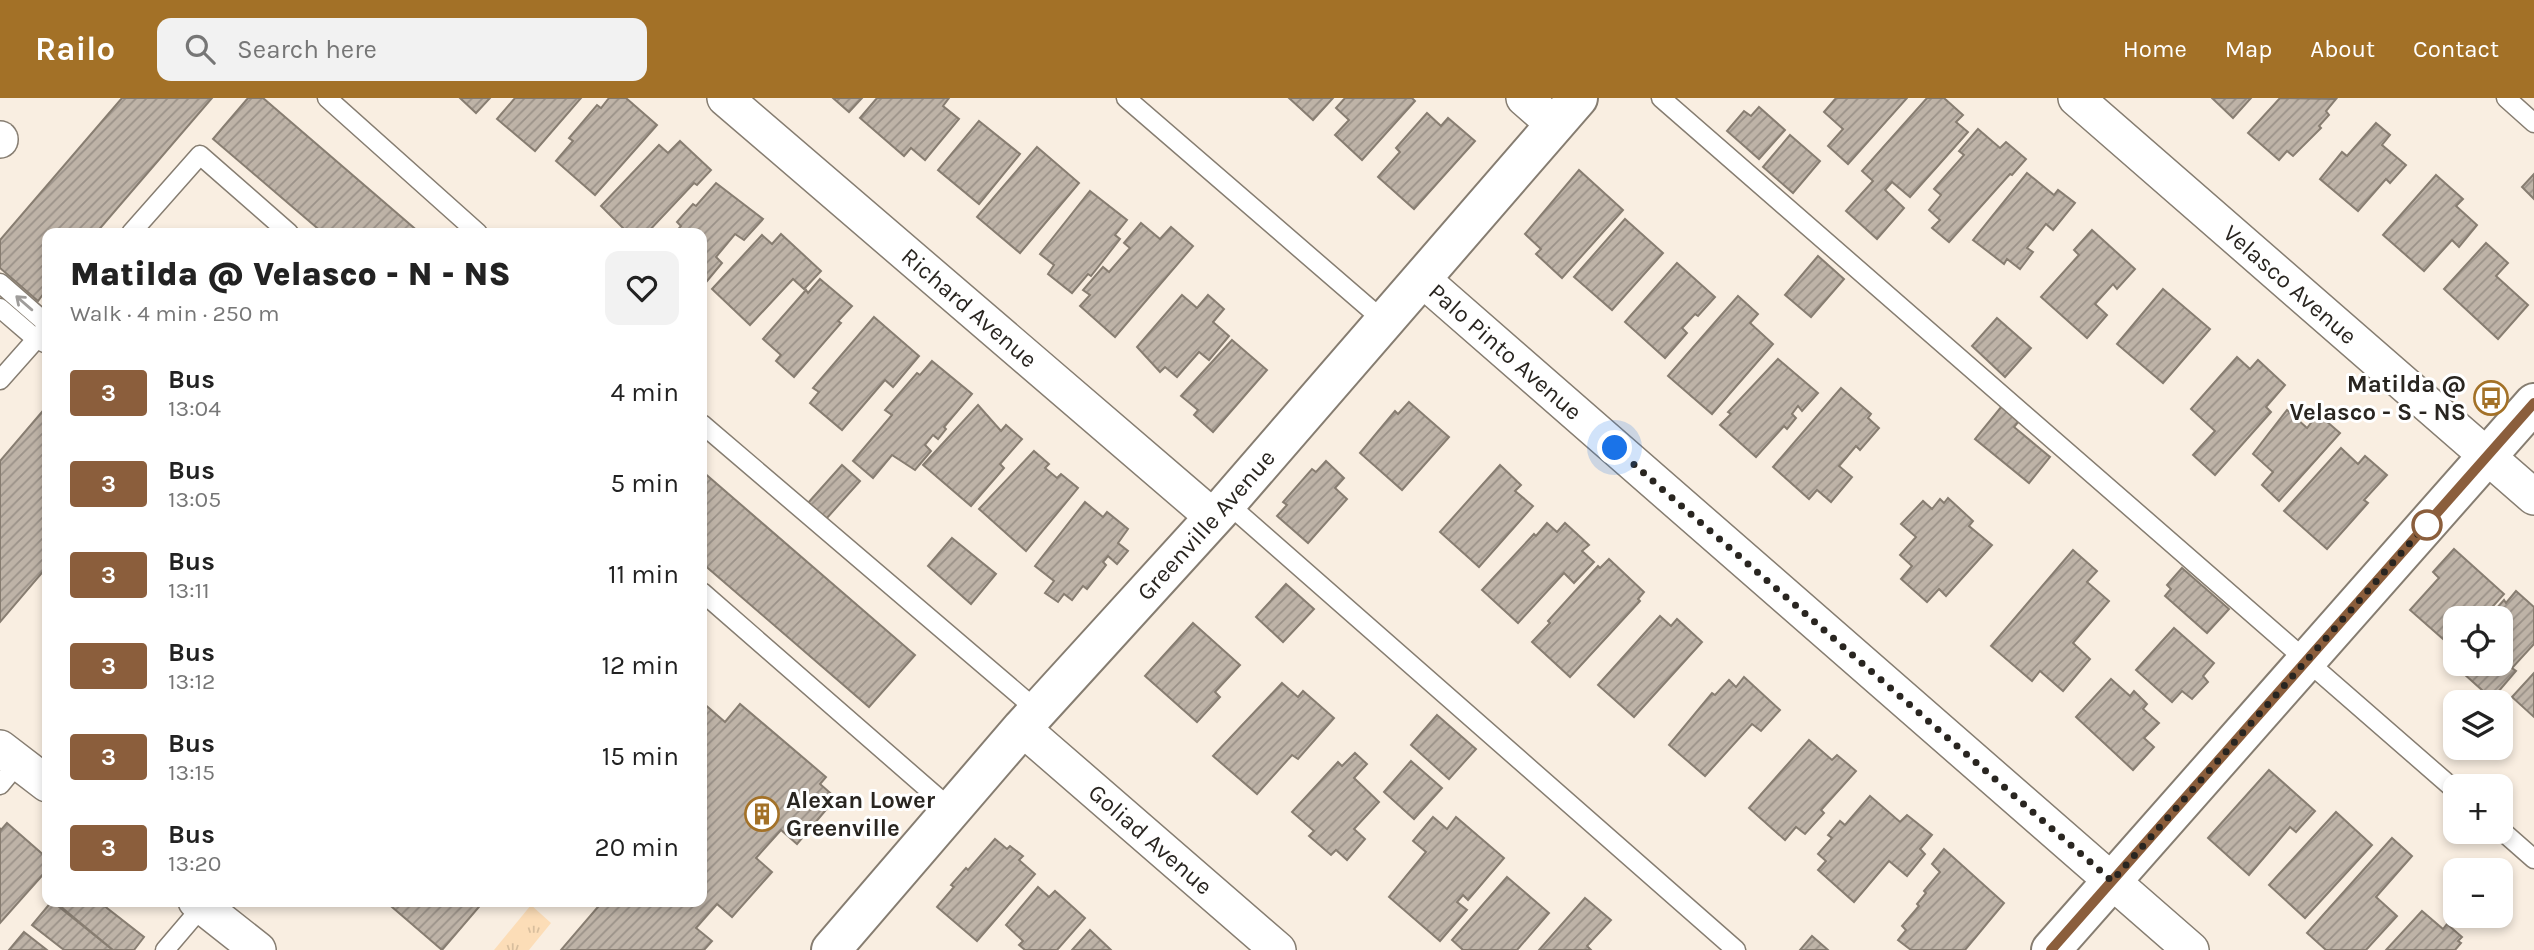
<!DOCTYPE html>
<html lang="en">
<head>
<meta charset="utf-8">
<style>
  body { margin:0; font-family:Karla,sans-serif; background:#f2f2f2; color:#222; height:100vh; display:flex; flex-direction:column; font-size:26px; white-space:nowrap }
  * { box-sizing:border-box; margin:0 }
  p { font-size:23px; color:#767676 }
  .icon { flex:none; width:38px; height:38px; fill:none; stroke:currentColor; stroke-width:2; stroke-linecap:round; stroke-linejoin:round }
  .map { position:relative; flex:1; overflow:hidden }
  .sheet { position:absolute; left:42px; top:130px; width:665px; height:679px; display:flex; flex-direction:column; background:#fff; border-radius:14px; box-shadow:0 4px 10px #0003 }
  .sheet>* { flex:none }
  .badge { padding:0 14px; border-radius:5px; font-size:24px; line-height:46px }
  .fabs { position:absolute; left:2443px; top:508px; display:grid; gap:14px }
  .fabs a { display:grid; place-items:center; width:70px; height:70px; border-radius:14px; background:#fff; box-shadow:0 4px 10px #0003; font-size:35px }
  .you { position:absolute; width:35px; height:35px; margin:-18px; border:5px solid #fff; border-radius:50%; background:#1a73e8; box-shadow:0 0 0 10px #1a73e833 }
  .map>.badge { position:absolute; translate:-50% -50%; box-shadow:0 0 0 4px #fff }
  .round { display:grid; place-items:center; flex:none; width:74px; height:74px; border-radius:14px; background:#f2f2f2 }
  .head { display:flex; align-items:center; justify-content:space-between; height:119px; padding:0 28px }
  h1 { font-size:33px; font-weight:800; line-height:52px }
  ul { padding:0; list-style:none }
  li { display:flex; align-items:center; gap:21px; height:91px; padding:0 28px }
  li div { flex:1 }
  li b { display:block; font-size:26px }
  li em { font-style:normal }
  li .badge { min-width:77px; font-weight:700; text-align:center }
  header { display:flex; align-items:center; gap:42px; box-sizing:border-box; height:98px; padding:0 35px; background:#a37127; color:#fff }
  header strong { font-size:33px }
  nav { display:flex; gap:38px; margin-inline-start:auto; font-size:24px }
  .search { width:490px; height:63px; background:#f2f2f2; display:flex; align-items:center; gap:18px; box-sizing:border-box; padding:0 24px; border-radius:14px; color:#767676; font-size:26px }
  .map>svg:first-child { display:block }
  .park { fill:url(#park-tufts) }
  .building { fill:url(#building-hatch); stroke:#877d71; stroke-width:2 }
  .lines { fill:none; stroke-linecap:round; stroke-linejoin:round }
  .lane-casing { stroke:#867d71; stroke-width:21 }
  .street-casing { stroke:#867d71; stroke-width:38 }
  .secondary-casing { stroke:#867d71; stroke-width:42 }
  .lane { stroke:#fff; stroke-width:18 }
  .street { stroke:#fff; stroke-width:35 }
  .secondary { stroke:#fff; stroke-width:38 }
  .oneway { stroke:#9f9d9b }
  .line-casing { stroke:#fff; stroke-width:16 }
  .line { stroke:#8b5e3c; stroke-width:10 }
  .walk { stroke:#292520; stroke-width:7; stroke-dasharray:0 12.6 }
  .stop-dot { fill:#fff; stroke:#8b5e3c; stroke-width:3.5 }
  .labels { text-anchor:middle; stroke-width:6; stroke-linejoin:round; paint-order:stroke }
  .street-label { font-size:24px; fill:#292520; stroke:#fff }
  .poi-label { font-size:24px; font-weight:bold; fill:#292520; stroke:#fff; text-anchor:end }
</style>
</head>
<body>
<header>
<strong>Railo</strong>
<div class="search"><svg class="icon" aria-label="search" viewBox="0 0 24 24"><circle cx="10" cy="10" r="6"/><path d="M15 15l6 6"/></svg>Search here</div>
<nav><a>Home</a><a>Map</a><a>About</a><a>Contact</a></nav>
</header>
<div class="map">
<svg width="2534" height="852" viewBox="0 0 2534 852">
  <defs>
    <pattern id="park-tufts" width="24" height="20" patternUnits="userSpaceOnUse" patternTransform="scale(1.75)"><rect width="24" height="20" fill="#fcddb7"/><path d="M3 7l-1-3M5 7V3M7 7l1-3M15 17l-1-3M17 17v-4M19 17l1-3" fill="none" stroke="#d8be9d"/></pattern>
    <pattern id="building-hatch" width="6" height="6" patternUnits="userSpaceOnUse" patternTransform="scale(1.75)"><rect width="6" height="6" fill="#beb3a7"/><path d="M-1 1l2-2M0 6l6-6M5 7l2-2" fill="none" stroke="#9a9188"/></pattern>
  </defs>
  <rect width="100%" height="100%" fill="#f9eee1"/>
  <polygon class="park" points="531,807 551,825 529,852 494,852"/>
  <g class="building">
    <polygon points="122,0 212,0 96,135 47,135 47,191 38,203 0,170 0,142"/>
    <polygon points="248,0 263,0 420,135 323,135 213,41"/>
    <polygon points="460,0 490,0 476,15"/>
    <polygon points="515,0 581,0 535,53 497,21"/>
    <polygon points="609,0 626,0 657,27 595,97 556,63 573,43 569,40 597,7 601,10"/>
    <polygon points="833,0 862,0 849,14"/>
    <polygon points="877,0 949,0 943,8 959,21 925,62 911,50 904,58 860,20"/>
    <polygon points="1289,0 1333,0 1313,22"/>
    <polygon points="1345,0 1412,0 1415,3 1362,62 1335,37 1349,22 1336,10"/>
    <polygon points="1836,0 1907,0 1848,66 1828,48 1843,31 1824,14"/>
    <polygon points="1927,0 1944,0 1963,17 1956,24 1968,34 1910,99 1892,84 1885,92 1904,110 1877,141 1846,113 1873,83 1862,73"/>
    <polygon points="2212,0 2251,0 2233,20"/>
    <polygon points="2280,0 2336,1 2326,13 2329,17 2319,28 2321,30 2293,58 2287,53 2279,62 2248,35"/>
    <polygon points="1759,9 1785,32 1759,61 1727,33 1744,13 1751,18"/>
    <polygon points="1427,15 1441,28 1448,20 1475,43 1414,111 1378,79 1400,54 1396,50"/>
    <polygon points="979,23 1020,56 979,106 938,72"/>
    <polygon points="2376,25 2390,37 2382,47 2406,67 2390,85 2386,81 2358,113 2320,81 2342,54 2347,58"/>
    <polygon points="1978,31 2000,50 2006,44 2026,61 2012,77 2010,76 1949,144 1932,130 1940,122 1929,112 1941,97 1934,91 1964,57 1959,53"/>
    <polygon points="1790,37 1820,63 1793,95 1763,69"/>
    <polygon points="680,43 711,72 697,87 694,85 647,135 628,135 601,108 659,47 668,55"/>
    <polygon points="1037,49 1079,85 1020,155 977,119"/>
    <polygon points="1579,72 1623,112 1562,180 1536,156 1541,151 1525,136"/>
    <polygon points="2027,75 2054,97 2058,92 2075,105 2053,132 2046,126 2027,150 2033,154 2020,171 2007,161 2004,166 1973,142"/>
    <polygon points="2534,76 2534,101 2522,89"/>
    <polygon points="2436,77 2463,101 2456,108 2477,127 2459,149 2452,142 2424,173 2383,137"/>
    <polygon points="716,85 763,121 744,142 735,136 716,159 722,165 707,183 702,179 702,135 675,135 681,128 677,124 693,106 696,108"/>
    <polygon points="1090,93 1127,122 1115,137 1120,141 1091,178 1088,176 1072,195 1048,176 1054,167 1040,156"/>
    <polygon points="1625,121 1663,155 1612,212 1574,179"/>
    <polygon points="1141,125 1160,141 1171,129 1193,148 1115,239 1080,208 1090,197 1083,192 1103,169 1109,174 1130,150 1124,145"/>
    <polygon points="2092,132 2135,171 2117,191 2113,186 2095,206 2107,217 2087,240 2041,199 2079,157 2074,152"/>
    <polygon points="781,136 821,173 804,191 793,181 750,227 712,191 762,137 772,146"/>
    <polygon points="2486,145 2508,165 2496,178 2528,207 2498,241 2444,191"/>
    <polygon points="1818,158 1844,181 1811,219 1785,197"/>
    <polygon points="1677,165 1715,199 1698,218 1695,216 1682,230 1687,235 1665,260 1625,224"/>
    <polygon points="820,181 852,208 838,223 841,225 794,279 776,263 781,257 763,241 806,192 808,195"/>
    <polygon points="2163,191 2210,231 2163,285 2117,246"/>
    <polygon points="1182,197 1197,210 1208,197 1224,211 1213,224 1229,238 1209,262 1199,254 1177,279 1165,269 1160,274 1137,249"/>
    <polygon points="1738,198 1758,216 1750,225 1773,246 1712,316 1668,278"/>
    <polygon points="874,219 919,258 893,289 885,282 842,332 810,305 819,294 813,290"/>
    <polygon points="1997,220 2031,250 2005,279 1972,248"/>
    <polygon points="1232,242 1267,272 1213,334 1194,317 1198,312 1181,298"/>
    <polygon points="2237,259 2250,271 2258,262 2285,287 2266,309 2271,314 2215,377 2193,357 2215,333 2191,311"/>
    <polygon points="1778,261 1818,295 1802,313 1798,308 1792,316 1796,320 1787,331 1784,328 1756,359 1720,327 1731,316 1728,314"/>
    <polygon points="932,263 972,296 944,329 946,331 938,341 933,337 925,347 931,353 915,372 892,357 873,380 853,363 892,317 885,312 917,275 920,277"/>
    <polygon points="1841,290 1871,316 1868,320 1879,330 1860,352 1856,348 1839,368 1852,379 1831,404 1817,392 1809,401 1773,369"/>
    <polygon points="1409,304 1449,339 1402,392 1360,355 1395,313 1398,316"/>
    <polygon points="978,307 1001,333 1006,327 1022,341 1000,366 1004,370 971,408 923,367"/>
    <polygon points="47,308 47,469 0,524 0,363"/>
    <polygon points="2002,308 2020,322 2014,329 2050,359 2029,385 1975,341"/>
    <polygon points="2287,312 2307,330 2318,316 2340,335 2279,403 2262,387 2273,374 2253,356"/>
    <polygon points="2341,350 2358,366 2365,358 2387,377 2364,402 2368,405 2327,451 2284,413"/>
    <polygon points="1034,353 1049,366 1045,370 1057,380 1061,376 1078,390 1026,453 979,411"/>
    <polygon points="1326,363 1344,380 1335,390 1347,401 1308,445 1277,418 1287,407 1283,404 1312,371 1316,374"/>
    <polygon points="842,367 860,383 826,421 808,405"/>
    <polygon points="1500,367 1521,387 1515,393 1533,408 1479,469 1440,434"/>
    <polygon points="702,373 915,557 869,609 702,465"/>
    <polygon points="1948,400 1973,423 1969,428 1992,447 1946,498 1939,491 1927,504 1901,481 1912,468 1900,457 1916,439 1901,426 1923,403 1932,411 1940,401 1944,405"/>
    <polygon points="1085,404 1103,419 1107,414 1128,431 1118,445 1128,453 1117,466 1108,458 1103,464 1106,467 1087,491 1083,488 1072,502 1064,496 1058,504 1045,495 1054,483 1035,468"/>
    <polygon points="1547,425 1557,434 1565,425 1589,447 1582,453 1594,464 1574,485 1564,475 1518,525 1482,492 1534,436 1536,438"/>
    <polygon points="952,440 996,476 971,506 928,468"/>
    <polygon points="2454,451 2504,496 2485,517 2482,513 2476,520 2455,520 2455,543 2451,548 2410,512 2439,480 2433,474"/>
    <polygon points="2073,452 2097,473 2087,484 2109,503 2073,545 2090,561 2063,593 2040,573 2032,583 1991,548"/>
    <polygon points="1609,461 1644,494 1638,501 1640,503 1570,579 1532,544 1550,525 1548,523 1598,468 1600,470"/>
    <polygon points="2182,470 2229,511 2207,535 2165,498 2171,491 2167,487"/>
    <polygon points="1286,486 1314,511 1283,544 1256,519"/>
    <polygon points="2516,493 2534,509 2534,546 2512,570 2516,573 2492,601 2453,566 2455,563 2455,565 2501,565 2501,520 2488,520 2504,502 2506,505"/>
    <polygon points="1660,518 1671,528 1677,521 1702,544 1634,619 1598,587"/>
    <polygon points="1193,525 1240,567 1215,594 1220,599 1197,624 1145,578"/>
    <polygon points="2174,530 2214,565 2203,578 2208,584 2192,601 2182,593 2172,604 2136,572"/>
    <polygon points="2534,575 2534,619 2512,599"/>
    <polygon points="1744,579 1780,612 1761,633 1752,626 1705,678 1669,647 1712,595 1715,597 1729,582 1736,589"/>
    <polygon points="2111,581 2130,598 2134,593 2147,606 2143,611 2159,625 2144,640 2154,649 2133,672 2076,619"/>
    <polygon points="1282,585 1298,599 1303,593 1334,620 1298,661 1292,657 1257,696 1213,658"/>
    <polygon points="702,604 725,624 740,606 826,679 820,686 836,700 797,746 781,732 756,760 772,774 732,819 717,806 696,830 712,843 704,852 561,852 603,803 702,803"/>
    <polygon points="1437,617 1476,651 1449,681 1411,647"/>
    <polygon points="1809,642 1832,662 1837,657 1856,673 1821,712 1824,715 1805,736 1796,729 1785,742 1749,710"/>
    <polygon points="1355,655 1367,666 1354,680 1379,704 1354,731 1365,741 1347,762 1336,752 1331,757 1309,738 1314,733 1292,714 1338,664 1342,668"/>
    <polygon points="1411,663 1442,690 1414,721 1384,694"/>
    <polygon points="2269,672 2315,713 2296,734 2290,729 2249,777 2208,740"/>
    <polygon points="1870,698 1900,724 1907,717 1932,737 1920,751 1925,756 1907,778 1889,763 1854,804 1818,772 1826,763 1818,756 1832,740 1828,737 1840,723 1845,727"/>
    <polygon points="2336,714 2372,747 2305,820 2269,787"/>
    <polygon points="1433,719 1447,731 1456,719 1504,760 1468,802 1463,797 1457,804 1467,812 1440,843 1389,799 1426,754 1413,743"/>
    <polygon points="7,725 47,760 47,772 0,825 0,730 1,732"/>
    <polygon points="2392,740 2412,758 2376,799 2397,818 2366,852 2326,852 2307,835"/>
    <polygon points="995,741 1007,751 1010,748 1023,758 1019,762 1035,776 977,843 937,809 954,789 951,787 966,770 968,772"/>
    <polygon points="1944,751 2004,805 1965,852 1911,852 1898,842 1906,832 1902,828 1919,808 1917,806 1926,795 1924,793 1940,774 1932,766"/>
    <polygon points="1507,779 1549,815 1517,852 1463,852 1452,842"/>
    <polygon points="1038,789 1049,799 1055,793 1085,820 1057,852 1025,852 1019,847 1023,843 1006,827"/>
    <polygon points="1585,800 1611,822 1587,848 1591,852 1539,852"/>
    <polygon points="52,803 53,804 113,852 64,852 32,827"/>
    <polygon points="54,803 98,803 144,839 134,852 113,852"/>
    <polygon points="385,803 484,803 442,852"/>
    <polygon points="2422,813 2443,831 2447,826 2462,839 2458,843 2461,845 2455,852 2386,852"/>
    <polygon points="1090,832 1111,852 1072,852"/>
    <polygon points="24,834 47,852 9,852"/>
    <polygon points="1812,838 1828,852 1800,852"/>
  </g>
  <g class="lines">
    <g class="lane-casing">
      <g id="lane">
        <polyline points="327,0 478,135"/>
        <polyline points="1126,0 1384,223"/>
        <polyline points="1661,0 2455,692"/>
        <polyline points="2506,0 2534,25"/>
        <polyline points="131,135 200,57 289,135"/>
        <polyline points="0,185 47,226"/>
        <polyline points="0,210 36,241 47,246"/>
        <polyline points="0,282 47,229"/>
        <polyline points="702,326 1038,613"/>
        <polyline points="1227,405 1736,852"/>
        <polyline points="702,494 952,712"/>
        <polyline points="0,687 19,664"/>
        <polyline points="2501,732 2534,761"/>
        <polyline points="165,852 206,804"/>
      </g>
    </g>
    <g class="street-casing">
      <g id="street">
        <path id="s1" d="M725 0 1214 420"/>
        <polyline points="1524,0 1554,26"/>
        <path id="s2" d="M2076 0 2534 399"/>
        <polyline points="0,41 0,42"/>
        <path id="s3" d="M1421 180 2191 852"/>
        <path id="s4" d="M1022 630 1278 852"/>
        <polyline points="0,650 47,686"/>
        <polyline points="196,803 258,852"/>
      </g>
    </g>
    <g class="secondary-casing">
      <g id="secondary">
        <path id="s5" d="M831 852 1022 630 1227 405 1578 0"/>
        <polyline points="2051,852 2534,305"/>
      </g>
    </g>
    <use href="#lane" class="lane"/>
    <use href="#street" class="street"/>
    <use href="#secondary" class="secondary"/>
  </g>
  <defs><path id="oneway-shaft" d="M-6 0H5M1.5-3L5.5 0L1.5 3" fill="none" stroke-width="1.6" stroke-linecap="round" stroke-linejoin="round" transform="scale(1.75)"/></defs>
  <use class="oneway" href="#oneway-shaft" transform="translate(24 205) rotate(-139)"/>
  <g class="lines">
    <g class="line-casing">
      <polyline id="line" points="2051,852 2534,305"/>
    </g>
    <use href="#line" class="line"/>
    <polyline class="walk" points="1615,350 2112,783 2433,419 2427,427"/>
  </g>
  <defs>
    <g id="bus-ring" transform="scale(1.75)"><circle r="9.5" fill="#fff" stroke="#a37127" stroke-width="1.5"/><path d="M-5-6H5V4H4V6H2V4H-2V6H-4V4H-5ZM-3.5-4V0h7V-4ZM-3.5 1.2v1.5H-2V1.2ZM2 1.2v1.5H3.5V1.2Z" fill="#a37127"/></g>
    <g id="building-ring" transform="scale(1.75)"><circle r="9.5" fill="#fff" stroke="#a37127" stroke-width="1.5"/><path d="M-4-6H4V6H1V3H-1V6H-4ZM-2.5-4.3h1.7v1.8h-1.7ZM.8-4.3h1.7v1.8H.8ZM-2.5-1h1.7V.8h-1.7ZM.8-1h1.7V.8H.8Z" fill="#a37127"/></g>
  </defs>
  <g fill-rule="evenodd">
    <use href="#bus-ring" x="2491" y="300"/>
    <use href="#building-ring" x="762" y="716"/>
  </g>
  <circle class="stop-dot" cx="2427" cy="427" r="14"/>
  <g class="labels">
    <g class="street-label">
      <text dy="8" stroke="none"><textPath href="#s2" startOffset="284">Velasco Avenue</textPath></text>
      <text dy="8" stroke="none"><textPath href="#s1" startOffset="322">Richard Avenue</textPath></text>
      <text dy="8" stroke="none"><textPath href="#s3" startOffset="112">Palo Pinto Avenue</textPath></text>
      <text dy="8" stroke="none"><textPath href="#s5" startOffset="567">Greenville Avenue</textPath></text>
      <text dy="8" stroke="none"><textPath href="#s4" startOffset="170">Goliad Avenue</textPath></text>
    </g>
    <g class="poi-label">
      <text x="2466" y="294">Matilda @<tspan x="2466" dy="28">Velasco - S - NS</tspan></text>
      <text x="786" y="710" text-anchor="start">Alexan Lower<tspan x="786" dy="28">Greenville</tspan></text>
    </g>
  </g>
</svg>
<div class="fabs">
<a><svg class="icon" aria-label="locate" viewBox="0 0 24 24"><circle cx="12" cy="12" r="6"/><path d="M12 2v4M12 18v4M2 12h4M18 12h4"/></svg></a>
<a><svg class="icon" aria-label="layers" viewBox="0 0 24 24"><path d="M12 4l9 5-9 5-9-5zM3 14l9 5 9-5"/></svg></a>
<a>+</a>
<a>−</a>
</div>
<div class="you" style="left:1615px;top:350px"></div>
<section class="sheet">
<div class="head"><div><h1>Matilda @ Velasco - N - NS</h1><p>Walk · 4 min · 250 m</p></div><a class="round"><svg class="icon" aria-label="heart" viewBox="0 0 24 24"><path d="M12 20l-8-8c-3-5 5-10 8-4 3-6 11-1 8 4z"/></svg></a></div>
<ul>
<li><span class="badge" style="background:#8b5e3c;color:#fff">3</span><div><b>Bus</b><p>13:04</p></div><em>4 min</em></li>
<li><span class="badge" style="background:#8b5e3c;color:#fff">3</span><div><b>Bus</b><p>13:05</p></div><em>5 min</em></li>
<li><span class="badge" style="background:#8b5e3c;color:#fff">3</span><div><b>Bus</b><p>13:11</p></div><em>11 min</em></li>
<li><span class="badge" style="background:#8b5e3c;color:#fff">3</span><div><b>Bus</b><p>13:12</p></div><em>12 min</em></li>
<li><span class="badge" style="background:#8b5e3c;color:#fff">3</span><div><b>Bus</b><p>13:15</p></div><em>15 min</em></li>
<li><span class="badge" style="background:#8b5e3c;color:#fff">3</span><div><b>Bus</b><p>13:20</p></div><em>20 min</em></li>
</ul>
</section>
</div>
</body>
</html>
